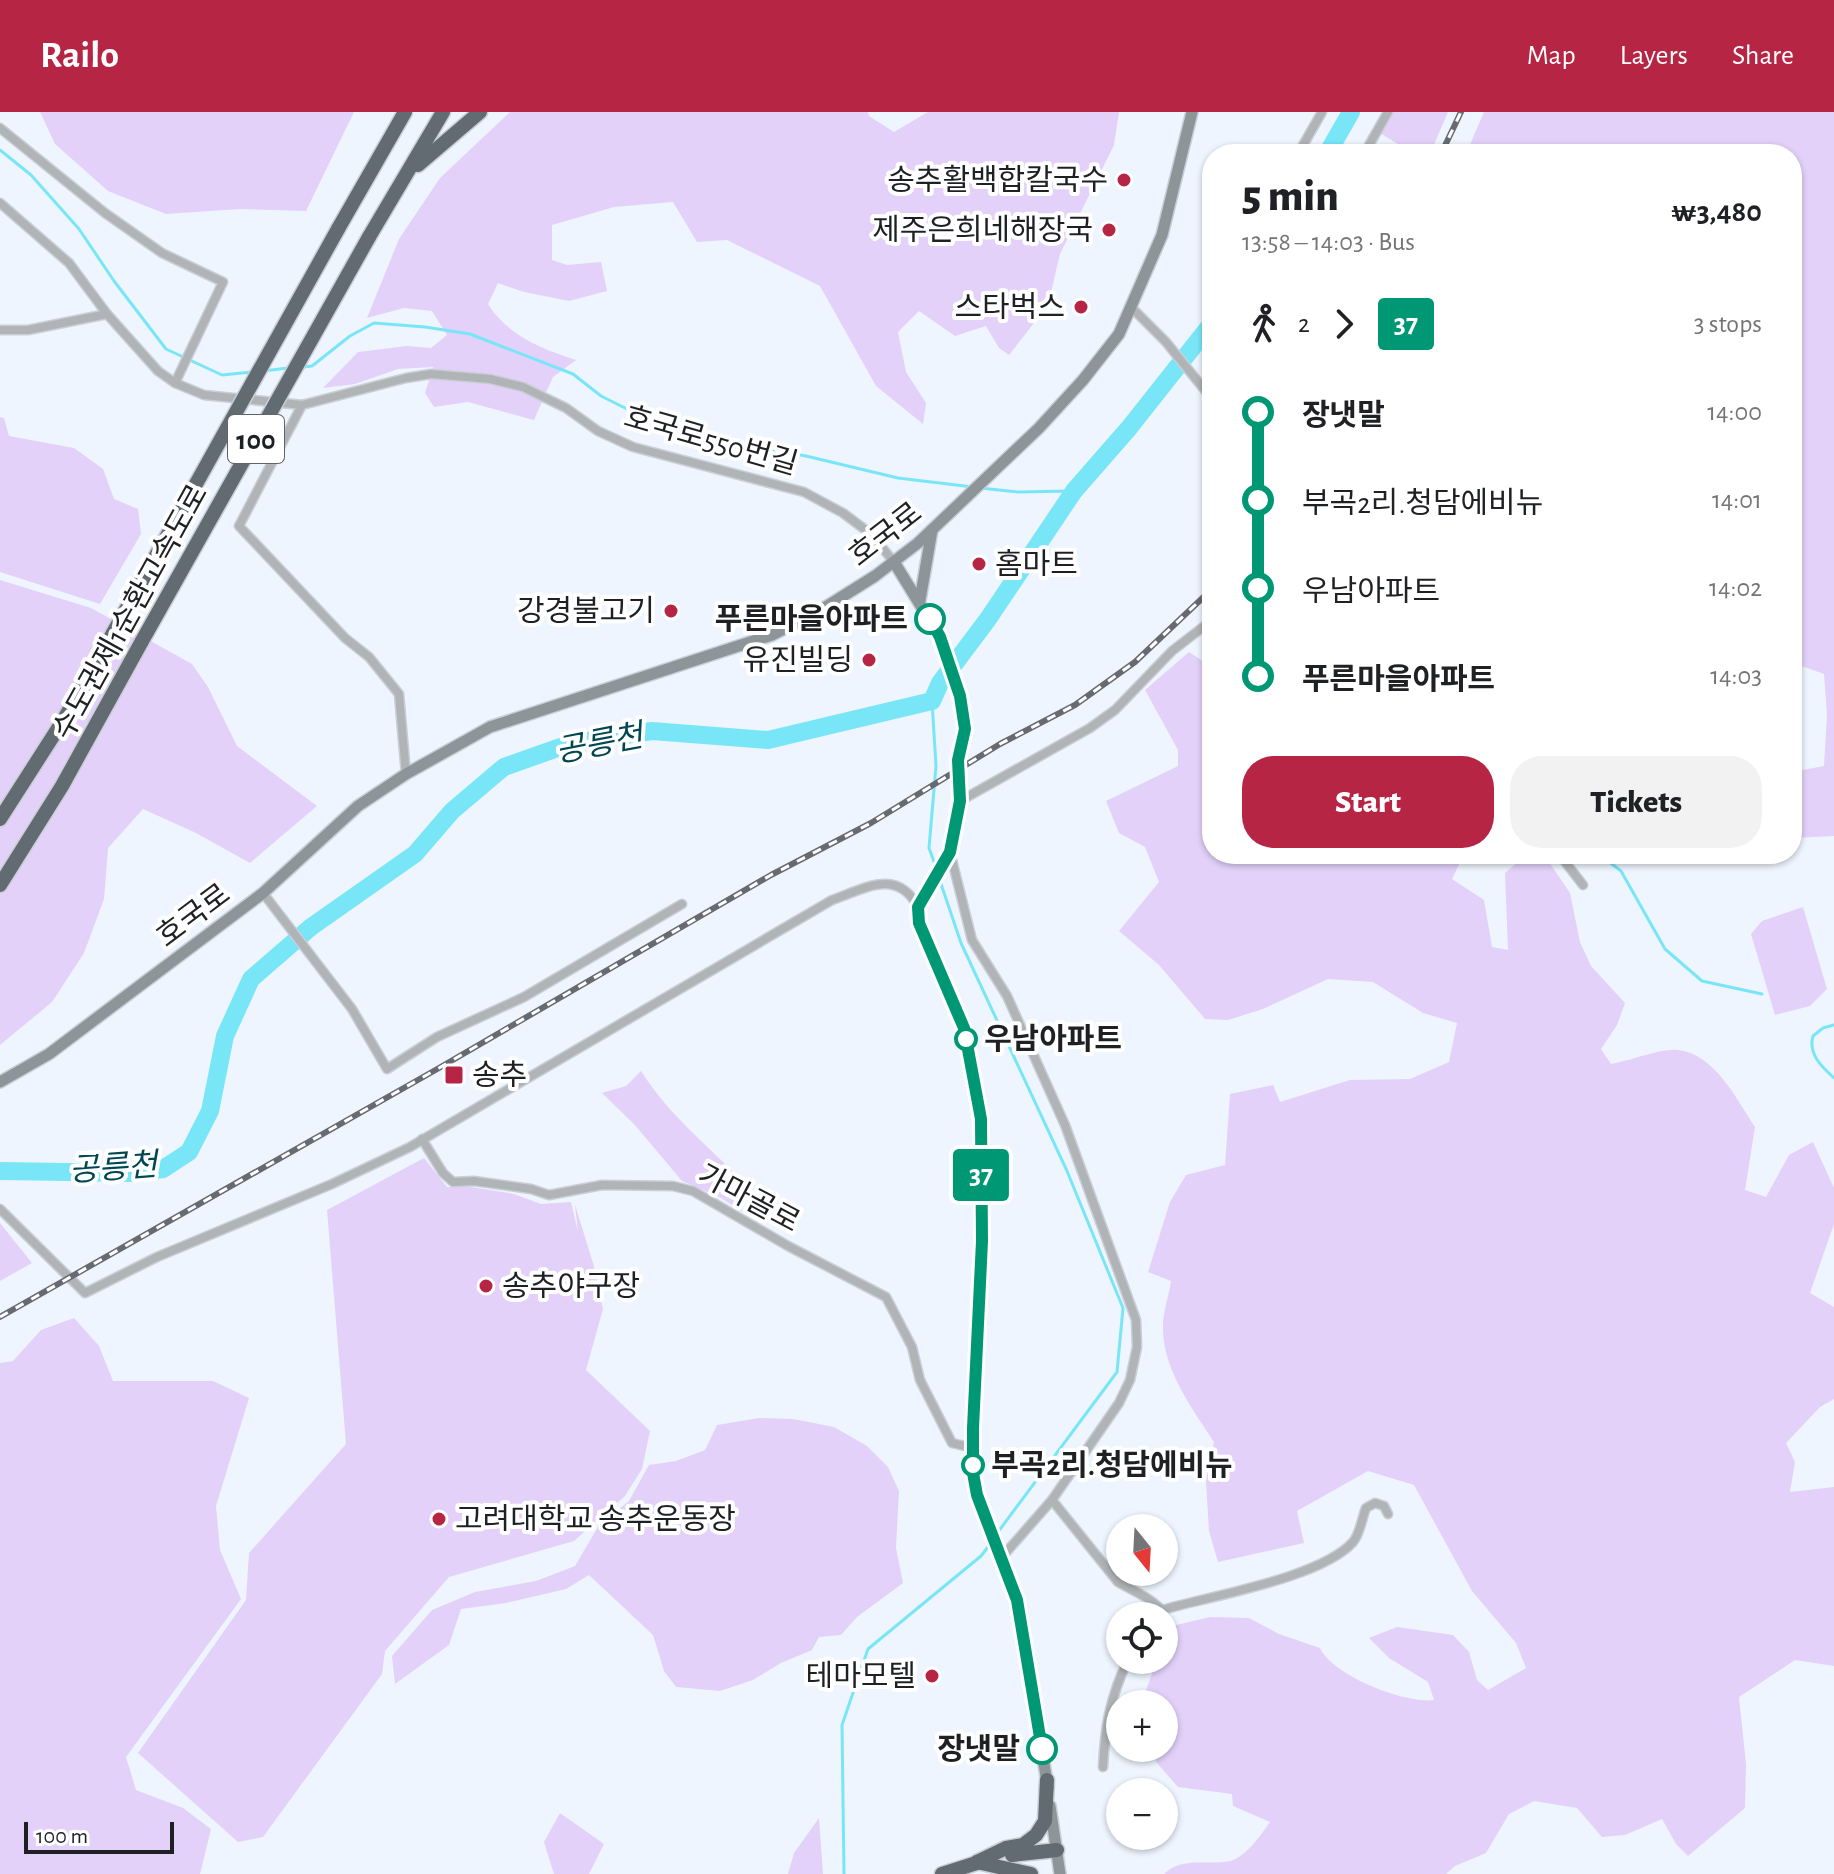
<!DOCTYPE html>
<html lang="en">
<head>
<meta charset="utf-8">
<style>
  body { margin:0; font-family:"Alegreya Sans","Noto Sans KR",sans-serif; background:#f2f2f2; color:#202124; height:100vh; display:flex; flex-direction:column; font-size:30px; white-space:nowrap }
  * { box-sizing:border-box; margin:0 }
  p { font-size:26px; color:#757577 }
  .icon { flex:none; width:44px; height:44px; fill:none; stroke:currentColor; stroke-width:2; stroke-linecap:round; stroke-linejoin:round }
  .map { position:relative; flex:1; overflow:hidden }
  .details { position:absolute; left:1202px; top:32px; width:600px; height:720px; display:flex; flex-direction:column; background:#fff; border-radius:32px; box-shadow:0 2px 6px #0004 }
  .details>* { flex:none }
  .badge { padding:0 16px; border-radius:6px; font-size:28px; line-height:52px }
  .needle { width:52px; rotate:162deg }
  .buttons { position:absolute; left:1106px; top:1402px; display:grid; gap:16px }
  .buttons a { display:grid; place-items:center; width:72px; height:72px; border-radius:50%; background:#fff; box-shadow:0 2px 6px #0004; font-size:40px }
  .scale { position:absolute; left:24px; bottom:20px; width:150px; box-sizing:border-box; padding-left:8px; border:4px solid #1e2024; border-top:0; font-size:22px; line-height:28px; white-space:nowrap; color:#1e2024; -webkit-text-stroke:6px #fff; paint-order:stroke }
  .map>.badge { position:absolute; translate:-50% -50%; box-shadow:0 0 0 4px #fff }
  .legs { display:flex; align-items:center; gap:12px; height:88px; padding:0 40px; font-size:26px }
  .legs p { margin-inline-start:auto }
  .overview { display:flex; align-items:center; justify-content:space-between; height:136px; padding:0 40px }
  h1 { font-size:44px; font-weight:800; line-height:60px }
  .primary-button { display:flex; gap:16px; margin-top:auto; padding:16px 40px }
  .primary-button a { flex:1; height:92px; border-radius:32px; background:#b72544; color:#fff; font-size:32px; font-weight:800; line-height:92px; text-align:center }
  .primary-button a+a { background:#f2f2f2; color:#202124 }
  ul { padding:0 40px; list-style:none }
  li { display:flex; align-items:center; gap:28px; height:88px; font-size:30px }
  li i { display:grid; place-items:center; width:12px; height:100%; margin:0 10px; background:currentColor }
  li i::after { content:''; width:20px; height:20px; margin:-10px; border:6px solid; border-radius:50%; background:#fff }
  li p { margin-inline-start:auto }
  li:first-child i { background:linear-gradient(#0000 50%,currentColor 0) }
  li:last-child i { background:linear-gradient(currentColor 50%,#0000 0) }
  header { display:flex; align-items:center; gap:48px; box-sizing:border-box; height:112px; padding:0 40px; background:#b72544; color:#fff }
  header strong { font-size:38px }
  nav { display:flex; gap:44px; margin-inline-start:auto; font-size:28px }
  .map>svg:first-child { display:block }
  .green { fill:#e3d1fa }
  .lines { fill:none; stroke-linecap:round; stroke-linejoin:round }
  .stream { stroke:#79e6f8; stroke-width:3 }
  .river { stroke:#79e6f8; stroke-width:18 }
  .street-casing { stroke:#c9cfd7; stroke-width:11 }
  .secondary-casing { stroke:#c9cfd7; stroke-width:14 }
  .highway-casing { stroke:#c9cfd7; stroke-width:17 }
  .street { stroke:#b0b4b7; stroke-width:8 }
  .secondary { stroke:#8e9599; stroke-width:11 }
  .highway { stroke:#626b71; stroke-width:14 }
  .rail-casing { stroke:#676a70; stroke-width:6 }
  .rail { stroke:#fff; stroke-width:3; stroke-dasharray:9; stroke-linecap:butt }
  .highway-bridge-casing { stroke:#c9cfd7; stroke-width:17; stroke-linecap:butt }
  .highway-bridge { stroke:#626b71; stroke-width:14 }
  .line-1-casing { stroke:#fff; stroke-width:18 }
  .line-1 { stroke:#009775; stroke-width:12 }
  .poi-dot { fill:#b72544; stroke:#fff; stroke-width:3 }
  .stop-1-dot { fill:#fff; stroke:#009775; stroke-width:4 }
  .labels { text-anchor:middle; stroke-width:8; stroke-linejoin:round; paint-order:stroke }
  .shield { fill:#fff; stroke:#626366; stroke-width:2 }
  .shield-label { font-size:28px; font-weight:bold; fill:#1e2024 }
  .poi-label { font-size:30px; fill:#1e2024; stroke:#fff; text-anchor:end }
  .street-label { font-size:30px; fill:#1e2024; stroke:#fff }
  .stop-label { font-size:30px; font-weight:bold; fill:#1e2024; stroke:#fff; text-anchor:end }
  .water-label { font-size:32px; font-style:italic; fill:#004751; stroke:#fff }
</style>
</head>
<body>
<header>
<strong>Railo</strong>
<nav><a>Map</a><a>Layers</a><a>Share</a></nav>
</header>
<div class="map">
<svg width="1834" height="1762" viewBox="0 0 1834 1762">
  <rect width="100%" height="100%" fill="#eef5fe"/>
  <g class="green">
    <polygon points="40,0 354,0 306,99 240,97 166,102 108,79 55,32"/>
    <path d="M510 0H868L869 4 894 20 928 0H1119L1114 33 1060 142 1048 193 1009 243 999 236 986 214 955 224 919 199 898 220 906 260 926 291 923 312 876 274 820 174 727 128 697 130 673 90 614 95 552 113V148L567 153 601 150 607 179 569 189 524 180 498 171 488 192C507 223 542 237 576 248L553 265 534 308 468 290 434 295 425 281 433 255 398 257 355 272 323 276 358 240 407 234 431 236 447 223 432 199 404 196 367 206 399 127 440 66Z"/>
    <polygon points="1392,0 1448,0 1430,42 1414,42 1380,21"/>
    <polygon points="1484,0 1834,0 1834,724 1792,726 1792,660 1824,654 1827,604 1824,562 1793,551 1792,547 1792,42 1466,42"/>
    <polygon points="0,305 4,306 9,324 74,336 103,357 114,387 138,397 141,422 100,492 0,460"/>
    <polygon points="0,468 91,496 192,552 208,575 237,634 317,694 250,751 196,721 143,697 108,736 104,787 84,841 52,890 0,933"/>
    <path d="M1189 540 1212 555V742H1464L1452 767 1484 788 1492 835 1508 838 1505 761 1527 742H1541L1549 750 1570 781 1580 830 1591 854 1625 891 1617 913 1601 937 1611 952C1630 949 1661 936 1678 938 1715 942 1737 988 1755 1015L1745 1078 1766 1085 1789 1043 1813 1030 1834 1076V1112L1810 1181 1834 1195V1287L1820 1295 1786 1331 1795 1350 1790 1380 1834 1375V1554L1795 1548 1739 1585 1746 1652 1745 1696 1688 1744 1676 1732 1662 1707 1625 1723 1602 1725 1577 1696 1534 1689 1509 1702 1486 1741 1455 1754 1446 1762H1164C1182 1744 1208 1754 1230 1749 1246 1745 1261 1723 1270 1710L1233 1694 1232 1682 1178 1675 1157 1651 1149 1636H1164V1592H1141L1157 1548H1164V1532L1172 1514 1210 1505 1249 1506 1279 1522 1320 1536C1333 1564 1406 1592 1434 1588L1428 1570 1389 1546 1369 1526 1397 1515 1453 1523 1469 1540 1477 1568 1488 1578 1526 1556 1516 1531 1472 1479 1414 1373 1368 1359 1297 1399 1304 1431 1218 1450 1209 1419 1206 1369 1214 1330C1192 1296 1162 1257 1163 1214 1163 1199 1169 1184 1171 1169L1148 1160 1170 1090 1186 1063 1225 1053 1230 982 1273 973 1280 990 1350 968 1410 967 1449 950 1457 911 1423 901 1373 870 1328 867 1263 897 1228 908 1205 907 1159 853 1119 819 1159 770 1145 735 1119 721 1106 689 1178 654V638L1145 578Z"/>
    <polygon points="1803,795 1827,877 1810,894 1775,903 1751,822 1762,809"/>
    <path d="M641 959C671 1006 709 1034 746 1073L732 1081 743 1100 721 1086 682 1069 634 1012 602 981 626 974Z"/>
    <polygon points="424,1046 447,1075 471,1075 514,1082 541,1092 571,1090 578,1120 575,1093 593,1151 603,1197 586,1258 650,1319 642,1357 625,1384 574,1429 449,1465 385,1539 382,1562 263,1725 238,1730 138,1641 246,1488 249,1441 346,1332 327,1098"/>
    <polygon points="0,1111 32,1151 0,1169"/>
    <polygon points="74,1206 99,1234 113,1269 213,1269 249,1286 216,1394 220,1438 241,1487 126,1645 136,1678 183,1696 211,1717 200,1762 0,1762 0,1251 13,1249 41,1218"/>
    <polygon points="759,1306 793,1307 834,1315 867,1334 888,1355 899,1379 896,1436 903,1471 857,1505 841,1523 819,1525 812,1538 781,1551 753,1568 720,1579 676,1575 664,1559 653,1523 589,1463 566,1477 506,1491 461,1497 449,1533 395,1572 392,1544 432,1498 475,1480 536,1469 575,1454 599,1413 629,1389 649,1353 676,1349 705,1338 717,1313"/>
    <polygon points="560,1701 604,1732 589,1762 554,1762 544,1730"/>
    <polygon points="819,1706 823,1762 788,1762 794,1741"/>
  </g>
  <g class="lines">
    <g class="stream">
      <polyline points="0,38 31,63 79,117 114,169 166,237 222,263 252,260"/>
      <polyline points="1206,218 1211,265"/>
      <polyline points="303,255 312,254 350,224 374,211 425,215 470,222 573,262 601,284 663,315 716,328 806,344 898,366 973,375"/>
      <polyline points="263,259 288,256"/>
      <polyline points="980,376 1018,380 1074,379"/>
      <polyline points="932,589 936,654 929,736 936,755"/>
      <polyline points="1599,742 1621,759 1665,837 1702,869 1762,882"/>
      <polyline points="939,766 961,831 1067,1059 1123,1196 1117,1260 995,1424"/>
      <path d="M1834 913 1823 916 1813 924C1808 942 1821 954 1834 966"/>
      <polyline points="844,1762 842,1613 868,1537 981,1444 991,1431"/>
    </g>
    <g class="river">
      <polyline points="1327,42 1351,0"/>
      <polyline points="0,1059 133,1061 163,1057 189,1040 210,999 225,924 251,867 311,815 415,742 452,699 504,655 569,632 652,619 768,628 932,589 940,571 988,507 1074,379 1129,316 1212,211"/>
    </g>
    <g class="street-casing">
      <g id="street">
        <polyline points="0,16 105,101 162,141 223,170 175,271"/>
        <polyline points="1298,42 1322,0"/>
        <polyline points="1364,42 1388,0"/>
        <polyline points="0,91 69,151 107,202 158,259 175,271 204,283 302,293 406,266 431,262 490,267 523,275 566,296 598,319 633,335 804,380 843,401 871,422 894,450"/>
        <polyline points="1209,179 1212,175"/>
        <polyline points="1132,196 1166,230 1212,287"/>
        <polyline points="0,218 28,218 107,202"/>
        <polyline points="302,293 239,414 345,526 369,545 399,582 406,662"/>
        <polyline points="960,689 1090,616 1115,598 1172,539 1212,508"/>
        <polyline points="950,740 972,828 1007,884 1065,1013 1136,1208 1137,1235 1130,1268 1119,1291 1052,1388 1002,1445"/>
        <polyline points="1559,742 1583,773"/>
        <polyline points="263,781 352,897 387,957 437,925 524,885 682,792"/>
        <polyline points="422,1027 443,1061 453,1070 474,1069 531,1077 549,1083 602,1073 673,1074 693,1079 788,1134 886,1185 912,1235 920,1268 952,1331 973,1336"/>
        <path d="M0 1097 85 1181 157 1145 332 1072 410 1035 832 788C866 776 897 756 918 795"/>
        <path d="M1052 1388 1118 1470C1137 1481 1144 1482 1162 1498L1158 1504"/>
        <path d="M1162 1498C1210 1484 1321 1466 1353 1430 1360 1422 1362 1406 1366 1396L1375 1391 1384 1394 1388 1402"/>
        <path d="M1103 1655C1105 1615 1110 1585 1128 1548"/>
      </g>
    </g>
    <g class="secondary-casing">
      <g id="secondary">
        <polyline points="894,450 940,525 960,584 965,617 958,648 960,689 950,740 918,795 919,811 964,916 981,1007 982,1129 973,1316 973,1361 977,1383 1017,1488 1048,1676"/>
        <polyline points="920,488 932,418"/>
        <polyline points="0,970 49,942 263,781 358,694 406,662 490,615 772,523 821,498 875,464 918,431 1039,316 1083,268 1119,222 1162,123 1192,0"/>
        <polyline points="1050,1694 1060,1762"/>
      </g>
    </g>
    <g class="highway-casing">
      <g id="highway">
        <polyline points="418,53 480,0"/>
        <polyline points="338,117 405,0"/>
        <polyline points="369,125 443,0"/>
        <polyline points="0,707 64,607 113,521"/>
        <polyline points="0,773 62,674 142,529"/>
        <polyline points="1012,1743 1057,1738"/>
        <polyline points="977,1750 1006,1736 1023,1733 1036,1723 1045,1709 1047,1668"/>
        <polyline points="977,1750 1031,1762"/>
        <polyline points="942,1762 983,1749"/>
      </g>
    </g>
    <use href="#street" class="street"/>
    <use href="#secondary" class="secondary"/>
    <use href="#highway" class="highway"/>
    <g class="rail-casing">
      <g id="rail">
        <polyline points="1441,42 1461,0"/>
        <polyline points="0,1205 439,956 771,763 871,711 1000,632 1075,593 1135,550 1212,477"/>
      </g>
    </g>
    <use href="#rail" class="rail"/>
    <g class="highway-bridge-casing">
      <g id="highway-bridge">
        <polyline points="113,521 338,117"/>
        <polyline points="142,529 369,125"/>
      </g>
    </g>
    <use href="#highway-bridge" class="highway-bridge"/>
  </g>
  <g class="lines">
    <g class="line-1-casing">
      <polyline id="line-1" points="930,507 940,525 960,584 965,617 958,648 960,689 950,740 918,795 919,811 964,916 981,1007 982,1129 973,1316 973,1361 977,1383 1017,1488 1042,1637"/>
    </g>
    <use href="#line-1" class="line-1"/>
  </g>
  <g class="poi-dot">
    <circle cx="1124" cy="68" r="8"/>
    <circle cx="1109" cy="118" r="8"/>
    <circle cx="1081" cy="195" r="8"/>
    <circle cx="979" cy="452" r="8"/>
    <circle cx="671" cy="499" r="8"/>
    <circle cx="869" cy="548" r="8"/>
    <rect x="444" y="953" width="20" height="20" rx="4"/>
    <circle cx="486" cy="1174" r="8"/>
    <circle cx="439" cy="1407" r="8"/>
    <circle cx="932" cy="1564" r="8"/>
  </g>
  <g class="stop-1-dot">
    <circle cx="930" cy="507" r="14"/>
    <circle cx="966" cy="927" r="10"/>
    <circle cx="973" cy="1353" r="10"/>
    <circle cx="1042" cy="1637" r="14"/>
  </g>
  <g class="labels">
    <rect class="shield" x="228" y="303" width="56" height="48" rx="6"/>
    <g class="shield-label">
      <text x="256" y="337">100</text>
    </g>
    <g class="poi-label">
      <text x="1108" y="78">송추활백합칼국수</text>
      <text x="1093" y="128">제주은희네해장국</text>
      <text x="1065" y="205">스타벅스</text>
      <text x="995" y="462" text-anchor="start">홈마트</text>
      <text x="655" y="509">강경불고기</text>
      <text x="853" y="558">유진빌딩</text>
      <text x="472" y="973" text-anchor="start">송추</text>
      <text x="502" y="1184" text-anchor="start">송추야구장</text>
      <text x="455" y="1417" text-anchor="start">고려대학교 송추운동장</text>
      <text x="916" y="1574">테마모텔</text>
    </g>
    <g class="street-label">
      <text transform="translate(711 328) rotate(16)" y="10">호국로550번길</text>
      <text transform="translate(885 422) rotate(-38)" y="10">호국로</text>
      <text transform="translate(130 500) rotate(-61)" y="10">수도권제1순환고속도로</text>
      <text transform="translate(193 803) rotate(-37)" y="10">호국로</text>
      <text transform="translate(749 1086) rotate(28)" y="10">가마골로</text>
    </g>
    <g class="stop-label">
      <text x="908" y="517">푸른마을아파트</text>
      <text x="984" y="937" text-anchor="start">우남아파트</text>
      <text x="991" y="1363" text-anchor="start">부곡2리.청담에비뉴</text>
      <text x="1020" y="1647">장냇말</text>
    </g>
    <g class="water-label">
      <text transform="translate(599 631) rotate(-11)" y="11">공릉천</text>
      <text transform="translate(113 1055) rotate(-4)" y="11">공릉천</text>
    </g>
  </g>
</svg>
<div class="buttons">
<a><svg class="needle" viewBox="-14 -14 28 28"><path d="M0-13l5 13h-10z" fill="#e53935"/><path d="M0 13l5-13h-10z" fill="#757577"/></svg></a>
<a><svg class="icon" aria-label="locate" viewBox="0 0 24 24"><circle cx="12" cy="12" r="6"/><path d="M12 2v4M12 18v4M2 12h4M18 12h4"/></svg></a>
<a>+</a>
<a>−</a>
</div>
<div class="scale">100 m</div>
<b class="badge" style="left:981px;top:1063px;background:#009775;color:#fff">37</b>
<section class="details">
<div class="overview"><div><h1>5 min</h1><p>13:58 – 14:03 · Bus</p></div><b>₩3,480</b></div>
<div class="legs"><svg class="icon" aria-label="walk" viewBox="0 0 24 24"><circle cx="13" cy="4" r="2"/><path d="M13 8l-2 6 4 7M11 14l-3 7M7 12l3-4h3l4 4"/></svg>2<svg class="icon" aria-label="forward" viewBox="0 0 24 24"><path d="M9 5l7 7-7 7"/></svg><b class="badge" style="background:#009775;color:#fff">37</b><p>3 stops</p></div>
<ul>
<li><i style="color:#009775"></i><b>장냇말</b><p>14:00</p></li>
<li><i style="color:#009775"></i><span>부곡2리.청담에비뉴</span><p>14:01</p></li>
<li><i style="color:#009775"></i><span>우남아파트</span><p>14:02</p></li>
<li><i style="color:#009775"></i><b>푸른마을아파트</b><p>14:03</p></li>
</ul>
<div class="primary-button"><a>Start</a><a>Tickets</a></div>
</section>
</div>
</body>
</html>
